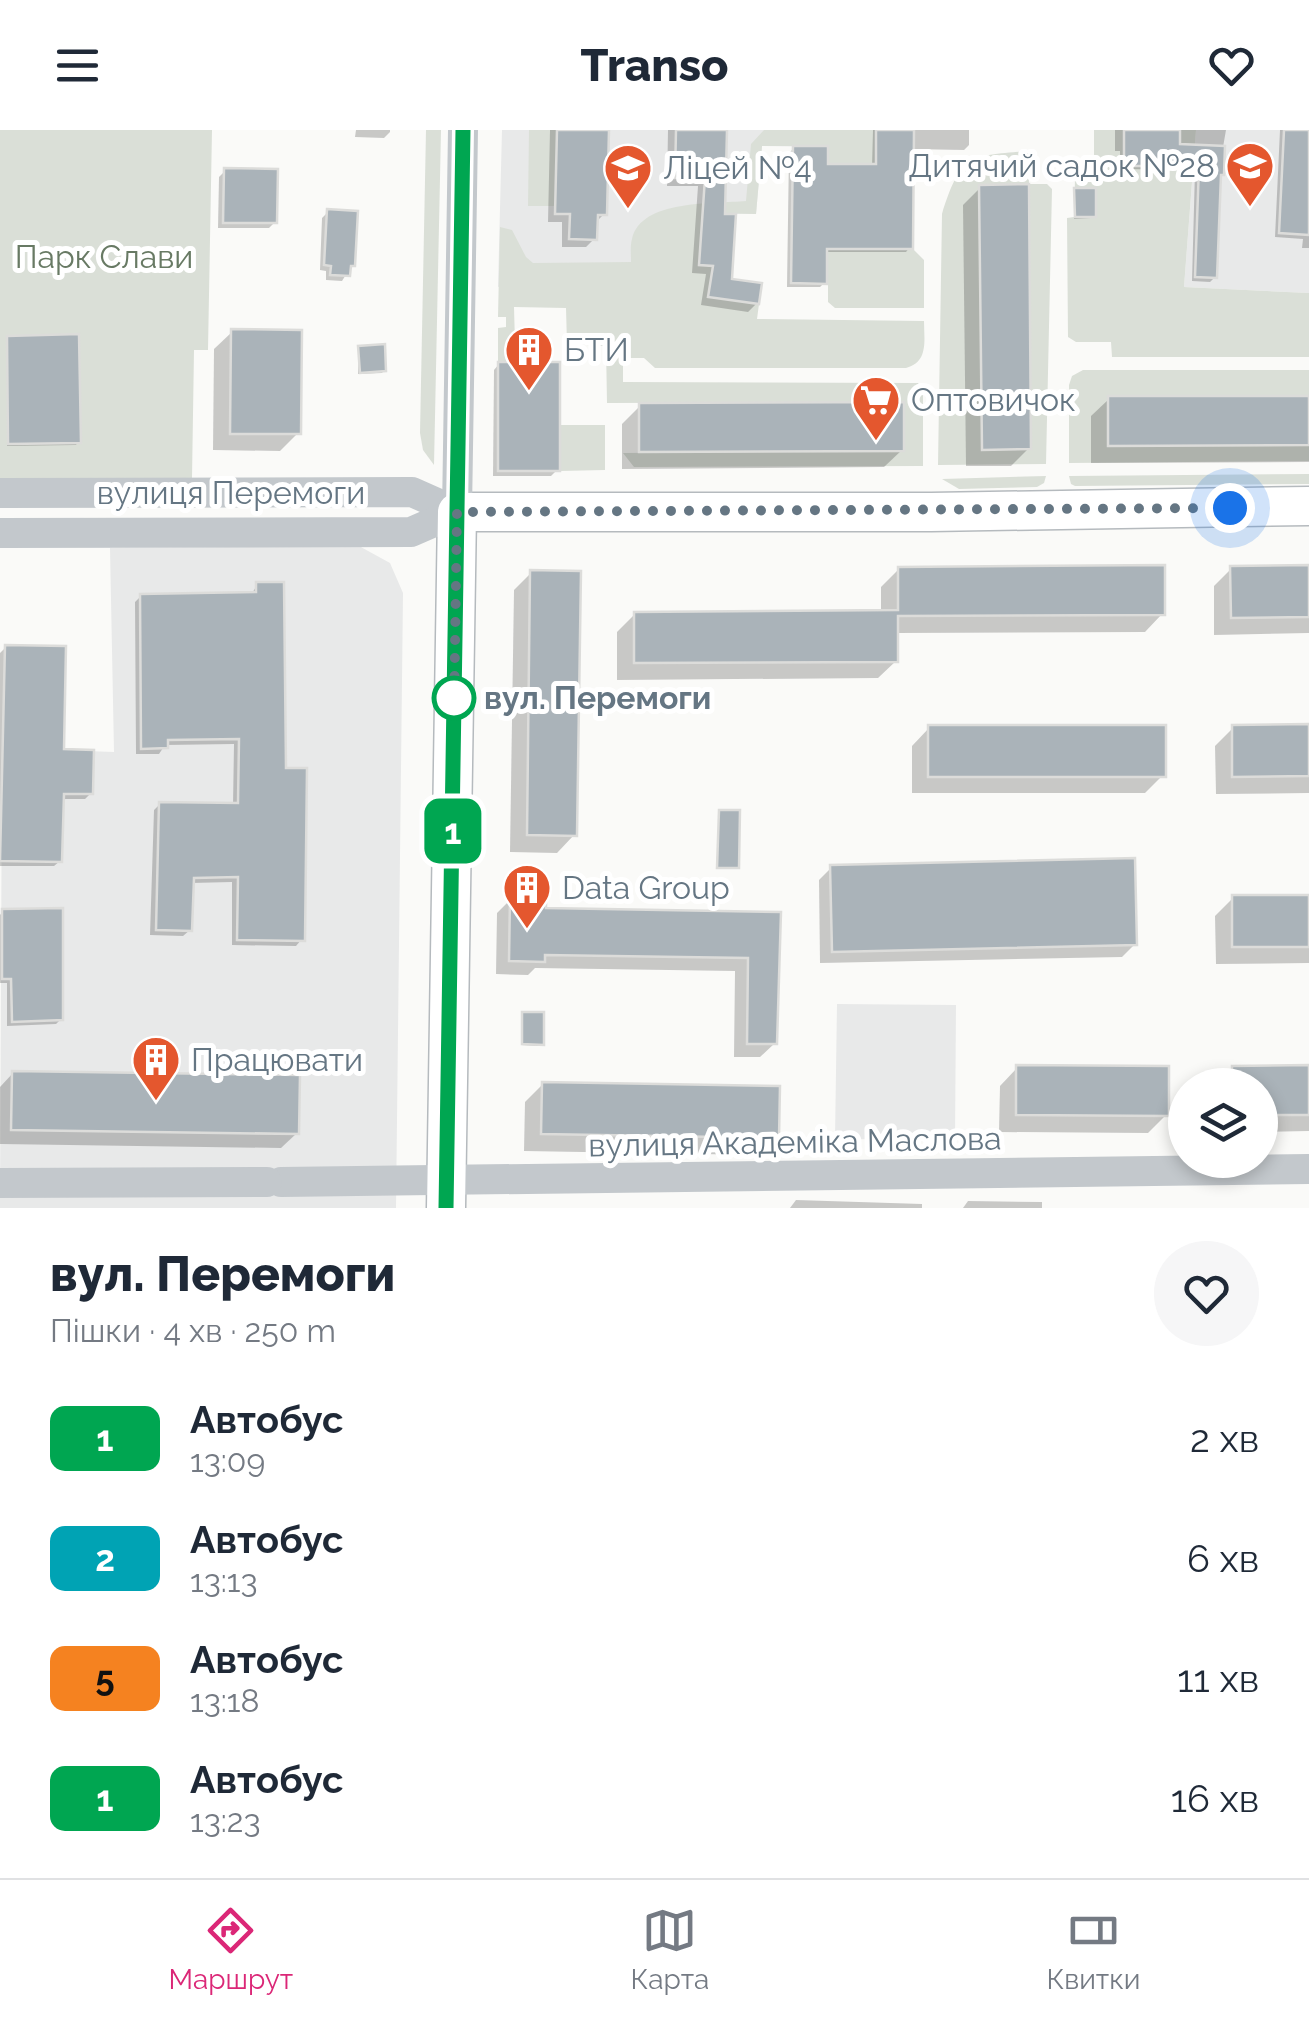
<!DOCTYPE html>
<html lang="uk">
<head>
<meta charset="utf-8">
<style>
  body { margin:0; font-family:Raleway,sans-serif; background:#f6f6f7; color:#1f2937; height:100vh; display:flex; flex-direction:column; font-size:38px; white-space:nowrap }
  * { box-sizing:border-box; margin:0 }
  p { font-size:32px; color:#747a83 }
  .icon { flex:none; width:55px; height:55px; fill:none; stroke:currentColor; stroke-width:2; stroke-linecap:round; stroke-linejoin:round }
  .map { position:relative; height:1078px; overflow:hidden }
  .panel { display:flex; flex-direction:column; background:#fff; flex:1 }
  .panel>* { flex:none }
  .badge { padding:0 20px; border-radius:15px; font-size:35px; line-height:65px }
  .fabs { position:absolute; left:1168px; top:938px; display:grid; gap:20px }
  .fabs a { display:grid; place-items:center; width:110px; height:110px; border-radius:50%; background:#fff; box-shadow:0 5px 15px #0003; font-size:50px }
  .you { position:absolute; width:50px; height:50px; margin:-25px; border:8px solid #fff; border-radius:50%; background:#1a73e8; box-shadow:0 0 0 15px #1a73e833 }
  .map>.badge { position:absolute; translate:-50% -50%; box-shadow:0 0 0 5px #fff }
  .round { display:grid; place-items:center; flex:none; width:105px; height:105px; border-radius:52px; background:#f6f6f7 }
  .head { display:flex; align-items:center; justify-content:space-between; height:170px; padding:0 50px }
  h1 { font-size:48px; font-weight:800; line-height:75px }
  ul { padding:0; list-style:none }
  li { display:flex; align-items:center; gap:30px; height:120px; padding:0 50px }
  li div { flex:1 }
  li b { display:block; font-size:38px }
  li em { font-style:normal }
  li .badge { min-width:110px; font-weight:700; text-align:center }
  header { display:flex; justify-content:space-between; align-items:center; height:130px; padding:0 50px; background:#fff; font-size:45px; font-weight:800 }
  .tabs { display:flex; justify-content:space-around; align-items:center; height:140px; border-top:2px solid #e0e1e3; background:#fff; font-size:28px; color:#747a83 }
  .tabs a { display:grid; justify-items:center; gap:5px }
  .tabs .active { color:#db2777 }
  .map>svg:first-child { display:block }
  .built { fill:#e8e9e9 }
  .green { fill:#dadfd7 }
  .shadow { fill:#0003 }
  .building { fill:#aab3b9; stroke:#dcdcda; stroke-width:2.5 }
  .lines { fill:none; stroke-linecap:round; stroke-linejoin:round }
  .major-casing { stroke:#b5babe; stroke-width:41 }
  .minor { stroke:#c3c8cc; stroke-width:30 }
  .major { stroke:#fff; stroke-width:38 }
  .line-casing { stroke:#fff; stroke-width:22 }
  .line { stroke:#00a651; stroke-width:15 }
  .walk { stroke:#657683; stroke-width:10; stroke-dasharray:0 18 }
  .stop-dot { fill:#fff; stroke:#00a651; stroke-width:5 }
  .labels { text-anchor:middle; stroke-width:10; stroke-linejoin:round; paint-order:stroke }
  .poi-label { font-size:32px; fill:#657683; stroke:#fff; text-anchor:start }
  .park-label { font-size:32px; fill:#687a64; stroke:#fff }
  .street-label { font-size:32px; fill:#657683; stroke:#fff }
  .stop-label { font-size:32px; font-weight:bold; fill:#657683; stroke:#fff; text-anchor:start }
</style>
</head>
<body>
<header><svg class="icon" aria-label="menu" viewBox="0 0 24 24"><path d="M4 6h16M4 12h16M4 18h16"/></svg>Transo<svg class="icon" aria-label="heart" viewBox="0 0 24 24"><path d="M12 20l-8-8c-3-5 5-10 8-4 3-6 11-1 8 4z"/></svg></header>
<div class="map">
<svg width="1309" height="1078" viewBox="0 0 1309 1078">
  <rect width="100%" height="100%" fill="#fafaf8"/>
  <g class="built">
    <polygon points="502,0 871,0 828,17 762,16 756,84 703,83 699,135 498,157"/>
    <polygon points="1196,0 1309,0 1309,163 1184,157"/>
    <polygon points="359,416 390,433 403,463 396,1078 0,1078 2,618 114,622 110,418"/>
    <polygon points="837,874 956,875 955,1010 835,1009"/>
  </g>
  <g class="green">
    <polygon points="0,0 212,0 208,220 194,220 192,348 0,350"/>
    <polygon points="426,0 441,0 434,335 423,320 420,303"/>
    <polygon points="529,0 557,0 556,76 528,76"/>
    <path d="M764 0H876L913 119 924 130V178H835L828 172V16H762L756 84 703 83 699 135 733 137 708 167 759 174 757 189 924 191C924 210 929 232 906 238H655L644 228H623V252L918 253 923 259V336L634 337 623 323 904 321V272L607 273 606 216 567 214 566 178 514 177 515 214 524 215V232H498V198L506 197V187H498L500 97 512 100 526 127 533 133 631 132C631 125 630 116 632 109 641 69 714 74 746 71L751 14Z"/>
    <polygon points="1094,0 1196,0 1184,157 1309,163 1309,227 1112,227 1111,212 1076,212 1068,207 1067,88 1074,87 1075,49 1086,40 1094,39"/>
    <path d="M1028 21 1029 54H1047L1052 59 1046 334 938 335 942 84C961 24 969 26 1028 21Z"/>
    <polygon points="1083,240 1309,240 1309,331 1069,333 1069,255 1072,246"/>
    <polygon points="560,295 605,295 605,340 560,341"/>
    <polygon points="1309,344 1309,354 1075,356 1071,354 1069,346"/>
    <polygon points="1046,346 1044,353 1037,357 959,359 942,349"/>
  </g>
  <g class="shadow">
    <polygon points="356,0 390,0 390,2 384,8 355,7"/>
    <polygon points="550,0 606,0 604,84 595,93 595,108 586,117 562,117 562,92 548,92"/>
    <polygon points="668,0 724,0 722,86 729,151 757,173 748,182 701,175 706,144 692,143 698,56 667,56"/>
    <polygon points="873,0 969,0 969,15 964,20 911,19 910,117 906,122 825,122 825,152 820,157 787,157 789,23 794,18 826,37 872,37"/>
    <polygon points="1115,0 1226,0 1218,46 1215,147 1210,152 1192,151 1195,40 1120,39 1120,21 1115,21"/>
    <polygon points="1280,0 1309,0 1309,118 1302,118 1303,109 1275,107"/>
    <polygon points="225,41 275,92 269,98 218,98 219,47"/>
    <polygon points="980,58 1029,318 1011,336 966,336 963,75"/>
    <polygon points="1075,60 1094,86 1091,88 1074,89"/>
    <polygon points="328,82 352,135 342,151 326,150 326,141 320,140 322,88"/>
    <polygon points="232,202 298,303 280,321 213,320 214,219"/>
    <polygon points="8,208 78,312 76,315 7,316"/>
    <polygon points="359,218 384,240 382,243 358,244"/>
    <polygon points="499,234 557,340 551,346 493,346 494,240"/>
    <polygon points="1309,268 1309,332 1091,333 1091,286 1109,269"/>
    <polygon points="640,276 902,320 884,337 622,339 622,294"/>
    <polygon points="1309,438 1309,503 1214,505 1214,456 1231,439"/>
    <polygon points="899,439 1162,484 1145,502 896,503 896,531 878,548 617,550 617,502 635,484 881,483 881,457"/>
    <polygon points="531,443 574,705 557,723 510,722 514,460"/>
    <polygon points="257,455 302,809 296,816 232,815 232,752 191,753 190,800 183,806 150,805 154,680 160,674 233,676 234,614 165,615 159,624 136,624 135,472 141,466 251,465"/>
    <polygon points="6,517 61,622 91,663 85,669 61,669 60,731 54,736 0,736 0,523"/>
    <polygon points="1309,597 1309,663 1216,664 1215,616 1233,598"/>
    <polygon points="929,598 1163,645 1145,663 912,663 912,616"/>
    <polygon points="720,682 737,737 734,739 716,739"/>
    <polygon points="831,738 1135,814 1122,827 820,833 819,750"/>
    <polygon points="1233,768 1309,768 1309,833 1216,834 1215,786"/>
    <polygon points="511,769 543,780 778,784 775,913 760,927 734,927 735,841 535,838 528,845 496,844 497,783"/>
    <polygon points="3,781 61,889 56,894 7,896 7,853 0,853 0,785"/>
    <polygon points="523,885 541,914 539,916 521,915"/>
    <polygon points="1309,937 1309,1001 1260,1002 1260,955 1216,955 1233,938"/>
    <polygon points="1017,938 1166,985 1148,1003 999,1002 1000,956"/>
    <polygon points="13,943 297,1003 281,1018 0,1014 0,957"/>
    <polygon points="543,954 776,1007 758,1025 524,1021 525,972"/>
    <polygon points="796,1070 922,1074 922,1078 790,1078"/>
    <polygon points="968,1071 1042,1072 1042,1078 963,1078"/>
  </g>
  <g class="building">
    <polygon points="557,0 609,0 607,85 598,85 597,110 569,109 570,84 555,84"/>
    <polygon points="676,0 727,0 725,84 736,84 732,149 762,153 759,174 708,167 713,136 699,135 705,48 675,48"/>
    <polygon points="876,0 914,0 913,119 827,119 827,154 791,153 793,16 828,16 828,34 876,34"/>
    <polygon points="1124,0 1180,0 1180,14 1225,16 1224,45 1221,45 1217,148 1195,147 1199,36 1124,36"/>
    <polygon points="1284,0 1309,0 1309,105 1279,103"/>
    <polygon points="224,38 278,39 277,93 223,93"/>
    <polygon points="1029,54 1031,319 982,320 979,55"/>
    <polygon points="1074,58 1096,58 1096,87 1075,87"/>
    <polygon points="327,79 358,81 355,136 351,136 350,146 330,145 331,136 324,135"/>
    <polygon points="231,199 302,200 301,304 230,304"/>
    <polygon points="79,204 81,313 8,314 7,206"/>
    <polygon points="385,214 386,241 360,243 358,216"/>
    <rect x="498" y="232" width="62" height="109"/>
    <polygon points="1108,266 1309,266 1309,315 1108,316"/>
    <polygon points="904,272 904,321 639,322 639,273"/>
    <polygon points="1165,435 1165,485 898,486 898,532 634,533 634,482 898,480 898,437"/>
    <polygon points="1309,435 1309,487 1231,488 1230,436"/>
    <polygon points="530,440 581,441 577,706 527,705"/>
    <polygon points="256,452 284,452 286,638 307,638 305,811 237,810 238,747 194,748 192,801 156,800 159,672 238,673 239,609 168,610 168,618 141,619 140,464 256,462"/>
    <polygon points="5,515 66,516 64,619 94,620 93,664 64,664 62,732 0,731"/>
    <polygon points="1309,594 1309,646 1232,647 1232,595"/>
    <rect x="928" y="595" width="238" height="52"/>
    <polygon points="719,680 740,680 739,738 717,738"/>
    <polygon points="1135,728 1137,815 832,822 830,735"/>
    <rect x="1232" y="765" width="77" height="52"/>
    <polygon points="510,767 546,767 546,778 781,782 777,914 747,914 748,828 545,825 545,832 509,831"/>
    <polygon points="63,778 63,890 12,892 11,849 2,849 2,779"/>
    <polygon points="522,882 544,882 544,915 522,914"/>
    <polygon points="1016,935 1169,936 1169,986 1016,985"/>
    <polygon points="1309,935 1309,985 1260,985 1260,955 1232,955 1232,936"/>
    <polygon points="12,941 300,945 299,1004 11,1000"/>
    <polygon points="542,952 780,956 779,1008 541,1004"/>
  </g>
  <g class="lines">
    <g class="major-casing">
      <polyline id="major" points="446,1078 457,382 931,382 1309,376"/>
    </g>
    <g class="minor">
      <polyline points="0,363 412,362 457,382"/>
      <polyline points="457,382 463,0"/>
      <polyline points="0,403 411,402 457,382"/>
      <polyline points="281,1052 1309,1039"/>
      <polyline points="0,1053 267,1052"/>
    </g>
    <use href="#major" class="major"/>
  </g>
  <g class="lines">
    <g class="line-casing">
      <polyline id="line" points="446,1078 463,0"/>
    </g>
    <use href="#line" class="line"/>
    <polyline class="walk" points="454,568 454,584 457,382 1230,378"/>
  </g>
  <defs>
    <g id="school-pin" transform="scale(2.5)"><path d="M0 17L-7.5 6A9.5 9.5 0 1 1 7.5 6Z" fill="#e4572e" stroke="#fff"/><path d="M0-5L7-2L0 1L-7-2ZM-4 1L0 2.5L4 1V4Q0 6-4 4Z" fill="#fff"/></g>
    <g id="building-pin" transform="scale(2.5)"><path d="M0 17L-7.5 6A9.5 9.5 0 1 1 7.5 6Z" fill="#e4572e" stroke="#fff"/><path d="M-4-6H4V6H1V3H-1V6H-4ZM-2.5-4.3h1.7v1.8h-1.7ZM.8-4.3h1.7v1.8H.8ZM-2.5-1h1.7V.8h-1.7ZM.8-1h1.7V.8H.8Z" fill="#fff"/></g>
    <g id="supermarket-pin" transform="scale(2.5)"><path d="M0 17L-7.5 6A9.5 9.5 0 1 1 7.5 6Z" fill="#e4572e" stroke="#fff"/><path d="M-6-5.5h2.5l.6 2H6L4.5 2H-2.5L-4.4-4H-6ZM-1.5 3.2a1.3 1.3 0 1 0 .1 0ZM3 3.2a1.3 1.3 0 1 0 .1 0Z" fill="#fff"/></g>
  </defs>
  <g fill-rule="evenodd">
    <use href="#school-pin" x="1250" y="36"/>
    <use href="#school-pin" x="628" y="38"/>
    <use href="#building-pin" x="529" y="220"/>
    <use href="#supermarket-pin" x="876" y="270"/>
    <use href="#building-pin" x="527" y="758"/>
    <use href="#building-pin" x="156" y="930"/>
  </g>
  <circle class="stop-dot" cx="454" cy="568" r="20"/>
  <g class="labels">
    <g class="poi-label">
      <text x="1215" y="47" text-anchor="end">Дитячий садок №28</text>
      <text x="663" y="49">Ліцей №4</text>
      <text x="564" y="231">БТИ</text>
      <text x="911" y="281">Оптовичок</text>
      <text x="562" y="769">Data Group</text>
      <text x="191" y="941">Працювати</text>
    </g>
    <g class="park-label">
      <text x="104" y="138">Парк Слави</text>
    </g>
    <g class="street-label">
      <text x="231" y="374">вулиця Перемоги</text>
      <text transform="translate(795 1012) rotate(-1)" y="11">вулиця Академіка Маслова</text>
    </g>
    <g class="stop-label">
      <text x="484" y="579">вул. Перемоги</text>
    </g>
  </g>
</svg>
<div class="fabs">
<a><svg class="icon" aria-label="layers" viewBox="0 0 24 24"><path d="M12 4l9 5-9 5-9-5zM3 14l9 5 9-5"/></svg></a>
</div>
<div class="you" style="left:1230px;top:378px"></div>
<b class="badge" style="left:453px;top:701px;background:#00a651;color:#fff">1</b>
</div>
<section class="panel">
<div class="head"><div><h1>вул. Перемоги</h1><p>Пішки · 4 хв · 250 m</p></div><a class="round"><svg class="icon" aria-label="heart" viewBox="0 0 24 24"><path d="M12 20l-8-8c-3-5 5-10 8-4 3-6 11-1 8 4z"/></svg></a></div>
<ul>
<li><span class="badge" style="background:#00a651;color:#fff">1</span><div><b>Автобус</b><p>13:09</p></div><em>2 хв</em></li>
<li><span class="badge" style="background:#00a3b4;color:#fff">2</span><div><b>Автобус</b><p>13:13</p></div><em>6 хв</em></li>
<li><span class="badge" style="background:#f58220;color:#111">5</span><div><b>Автобус</b><p>13:18</p></div><em>11 хв</em></li>
<li><span class="badge" style="background:#00a651;color:#fff">1</span><div><b>Автобус</b><p>13:23</p></div><em>16 хв</em></li>
</ul>
</section>
<nav class="tabs">
<a class="active"><svg class="icon" aria-label="directions" viewBox="0 0 24 24"><path d="M12 3l9 9-9 9-9-9zM9 14v-3h6M13 9l2 2-2 2"/></svg>Маршрут</a>
<a><svg class="icon" aria-label="map" viewBox="0 0 24 24"><path d="M3 6l6-2 6 2 6-2v14l-6 2-6-2-6 2zM9 4v14M15 6v14"/></svg>Карта</a>
<a><svg class="icon" aria-label="tickets" viewBox="0 0 24 24"><path d="M3 7h18v10H3zM15 7v10"/></svg>Квитки</a>
</nav>
</body>
</html>
